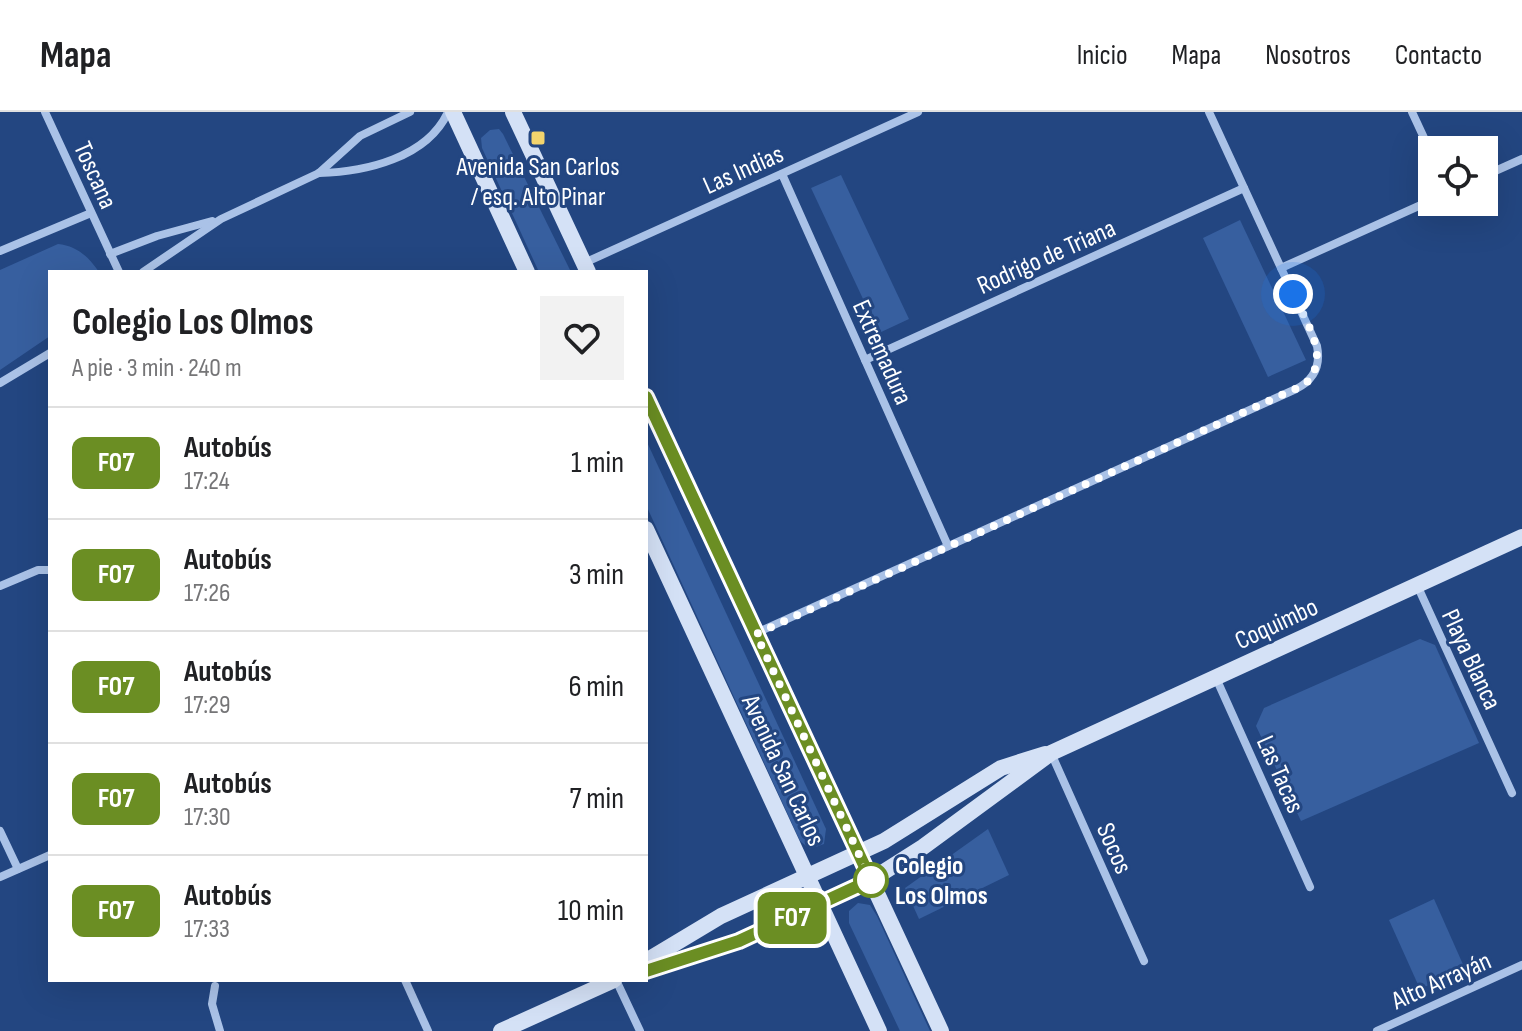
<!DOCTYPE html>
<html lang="es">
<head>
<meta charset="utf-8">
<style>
  body { margin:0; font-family:"Sofia Sans Condensed",sans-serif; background:#f2f2f2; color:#202124; height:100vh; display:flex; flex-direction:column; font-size:30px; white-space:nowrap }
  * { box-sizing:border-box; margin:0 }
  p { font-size:26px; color:#757577 }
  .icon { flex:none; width:44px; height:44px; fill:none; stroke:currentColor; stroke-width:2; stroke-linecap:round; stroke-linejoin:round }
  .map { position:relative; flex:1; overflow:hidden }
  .panel { position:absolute; left:48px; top:158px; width:600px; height:712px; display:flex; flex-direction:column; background:#fff; border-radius:0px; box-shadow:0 8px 32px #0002 }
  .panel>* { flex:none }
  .badge { padding:0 16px; border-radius:12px; font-size:28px; line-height:52px }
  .controls { position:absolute; left:1418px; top:24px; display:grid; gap:16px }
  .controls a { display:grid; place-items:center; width:80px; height:80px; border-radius:0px; background:#fff; box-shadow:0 8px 32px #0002; font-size:40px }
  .you { position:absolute; width:40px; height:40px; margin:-20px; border:6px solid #fff; border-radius:50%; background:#1a73e8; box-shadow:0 0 0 12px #1a73e833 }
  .map>.badge { position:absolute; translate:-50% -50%; box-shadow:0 0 0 4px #fff }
  .round { display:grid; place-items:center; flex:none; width:84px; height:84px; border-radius:0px; background:#f2f2f2 }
  .overview { display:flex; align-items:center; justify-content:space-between; height:136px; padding:0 24px }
  h1 { font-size:38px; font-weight:700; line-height:60px }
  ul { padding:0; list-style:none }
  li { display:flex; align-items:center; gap:24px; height:112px; padding:0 24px; border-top:2px solid #e0e0e0 }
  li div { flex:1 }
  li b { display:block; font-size:30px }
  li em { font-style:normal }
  li .badge { min-width:88px; font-weight:700; text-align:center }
  header { display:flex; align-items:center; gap:48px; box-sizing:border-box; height:112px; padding:0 40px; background:#fff; border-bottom:2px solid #e0e0e0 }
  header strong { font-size:38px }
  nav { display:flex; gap:44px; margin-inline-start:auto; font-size:28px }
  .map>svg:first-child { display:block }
  .green { fill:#375f9f }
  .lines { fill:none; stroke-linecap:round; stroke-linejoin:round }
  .street { stroke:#aac2e7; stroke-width:8 }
  .secondary { stroke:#d4e1f6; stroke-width:16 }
  .line-casing { stroke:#fff; stroke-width:18 }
  .line { stroke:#6b8e23; stroke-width:12 }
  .walk { stroke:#fff; stroke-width:8; stroke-dasharray:0 14.4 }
  .poi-dot { fill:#f2d46d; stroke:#234681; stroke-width:3 }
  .stop-dot { fill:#fff; stroke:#6b8e23; stroke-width:4 }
  .labels { text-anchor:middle; stroke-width:6; stroke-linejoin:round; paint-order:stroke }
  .poi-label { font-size:26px; fill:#fff; stroke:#234681 }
  .street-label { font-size:26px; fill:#fff; stroke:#234681 }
  .stop-label { font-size:26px; font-weight:bold; fill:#fff; stroke:#234681; text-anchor:start }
</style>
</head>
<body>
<header>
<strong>Mapa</strong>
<nav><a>Inicio</a><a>Mapa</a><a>Nosotros</a><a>Contacto</a></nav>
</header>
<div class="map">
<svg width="1522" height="919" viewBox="0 0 1522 919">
  <rect width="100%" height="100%" fill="#234681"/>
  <g class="green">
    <polygon points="499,17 503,22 571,160 539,160 482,36 481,26 490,18"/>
    <polygon points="841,63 909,207 879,221 811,76"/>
    <polygon points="1240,108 1306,248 1268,265 1203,126"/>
    <path d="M58 132C77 134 89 145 99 160H50V224L0 258V158Z"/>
    <polygon points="646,328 826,717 824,732 810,737 800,729 646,393"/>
    <polygon points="1420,527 1435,533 1479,631 1301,709 1256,614 1264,596"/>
    <polygon points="988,717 1009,763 919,807 905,776"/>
    <polygon points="1434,787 1465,857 1420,877 1389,808"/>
    <polygon points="858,791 870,793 877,804 930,919 900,919 849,811 849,799"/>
  </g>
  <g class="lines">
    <g class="street">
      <polyline points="45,0 119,160"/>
      <polyline points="1412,0 1432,43"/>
      <path d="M319 61C365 60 427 46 448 0"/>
      <polyline points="782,62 948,434"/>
      <polyline points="1484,64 1522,47"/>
      <polyline points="0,139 91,101"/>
      <polyline points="110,142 157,124 212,109"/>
      <polyline points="584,151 918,0"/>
      <polyline points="1281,156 1432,88"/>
      <polyline points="143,160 221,107 319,61 360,24 410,0"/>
      <polyline points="865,248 1244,76"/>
      <polyline points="0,271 50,241"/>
      <polyline points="1417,473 1512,681"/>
      <polyline points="0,474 38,458 50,458"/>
      <path d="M756 521 1296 277C1314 268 1321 254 1317 234L1209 0"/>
      <polyline points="1216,566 1310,775"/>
      <polyline points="1051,641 1144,849"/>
      <polyline points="0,719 18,757"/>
      <polyline points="0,765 50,743"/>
      <polyline points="405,868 428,919"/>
      <polyline points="616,868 640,919"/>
      <polyline points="215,874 212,892 220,919"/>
      <polyline points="1377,919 1522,853"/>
    </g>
    <g class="secondary">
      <polyline points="453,0 527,160"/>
      <polyline points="513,0 588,160"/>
      <polyline points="646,285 941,919"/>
      <polyline points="646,417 879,919"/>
      <polyline points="646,849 721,804 884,729 1001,656 1045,642"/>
      <polyline points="646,859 739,829 871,768 923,735 1051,641 1522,425"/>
      <polyline points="501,919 614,868"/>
    </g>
  </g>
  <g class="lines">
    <g class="line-casing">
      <polyline id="line" points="646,285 871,768 739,829 646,859"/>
    </g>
    <use href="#line" class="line"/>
    <path class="walk" d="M871 768 756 522 1304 273C1333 247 1306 210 1293 182"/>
  </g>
  <rect class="poi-dot" x="530" y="18" width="16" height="16" rx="4"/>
  <circle class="stop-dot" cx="871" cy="768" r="16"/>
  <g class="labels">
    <g class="poi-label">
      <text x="538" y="63">Avenida San Carlos<tspan x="538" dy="30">/ esq. Alto Pinar</tspan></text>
    </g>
    <g class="street-label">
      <text transform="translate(743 57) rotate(-24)" y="9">Las Indias</text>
      <text transform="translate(96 63) rotate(66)" y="9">Toscana</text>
      <text transform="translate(1046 144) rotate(-24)" y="9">Rodrigo de Triana</text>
      <text transform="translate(883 240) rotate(66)" y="9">Extremadura</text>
      <text transform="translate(1276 511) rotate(-25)" y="9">Coquimbo</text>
      <text transform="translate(1472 547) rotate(65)" y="9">Playa Blanca</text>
      <text transform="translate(784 658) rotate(65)" y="9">Avenida San Carlos</text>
      <text transform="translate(1281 662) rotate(66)" y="9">Las Tacas</text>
      <text transform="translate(1115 736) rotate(66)" y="9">Socos</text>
      <text transform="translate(1441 868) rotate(-24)" y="9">Alto Arrayán</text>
    </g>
    <g class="stop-label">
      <text x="895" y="762">Colegio<tspan x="895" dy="30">Los Olmos</tspan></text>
    </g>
  </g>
</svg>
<div class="controls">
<a><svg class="icon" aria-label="locate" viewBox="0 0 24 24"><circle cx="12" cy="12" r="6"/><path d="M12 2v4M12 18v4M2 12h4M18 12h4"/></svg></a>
</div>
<div class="you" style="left:1293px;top:182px"></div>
<b class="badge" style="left:792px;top:806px;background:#6b8e23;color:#fff">F07</b>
<section class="panel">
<div class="overview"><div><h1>Colegio Los Olmos</h1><p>A pie · 3 min · 240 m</p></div><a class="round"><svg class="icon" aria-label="heart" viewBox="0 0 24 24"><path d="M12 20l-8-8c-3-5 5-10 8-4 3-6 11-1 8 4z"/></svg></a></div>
<ul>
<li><span class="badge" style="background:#6b8e23;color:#fff">F07</span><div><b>Autobús</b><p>17:24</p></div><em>1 min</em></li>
<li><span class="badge" style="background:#6b8e23;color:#fff">F07</span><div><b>Autobús</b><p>17:26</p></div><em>3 min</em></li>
<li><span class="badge" style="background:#6b8e23;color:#fff">F07</span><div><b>Autobús</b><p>17:29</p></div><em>6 min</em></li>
<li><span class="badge" style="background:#6b8e23;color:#fff">F07</span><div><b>Autobús</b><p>17:30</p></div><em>7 min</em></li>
<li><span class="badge" style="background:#6b8e23;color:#fff">F07</span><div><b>Autobús</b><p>17:33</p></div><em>10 min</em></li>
</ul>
</section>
</div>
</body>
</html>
